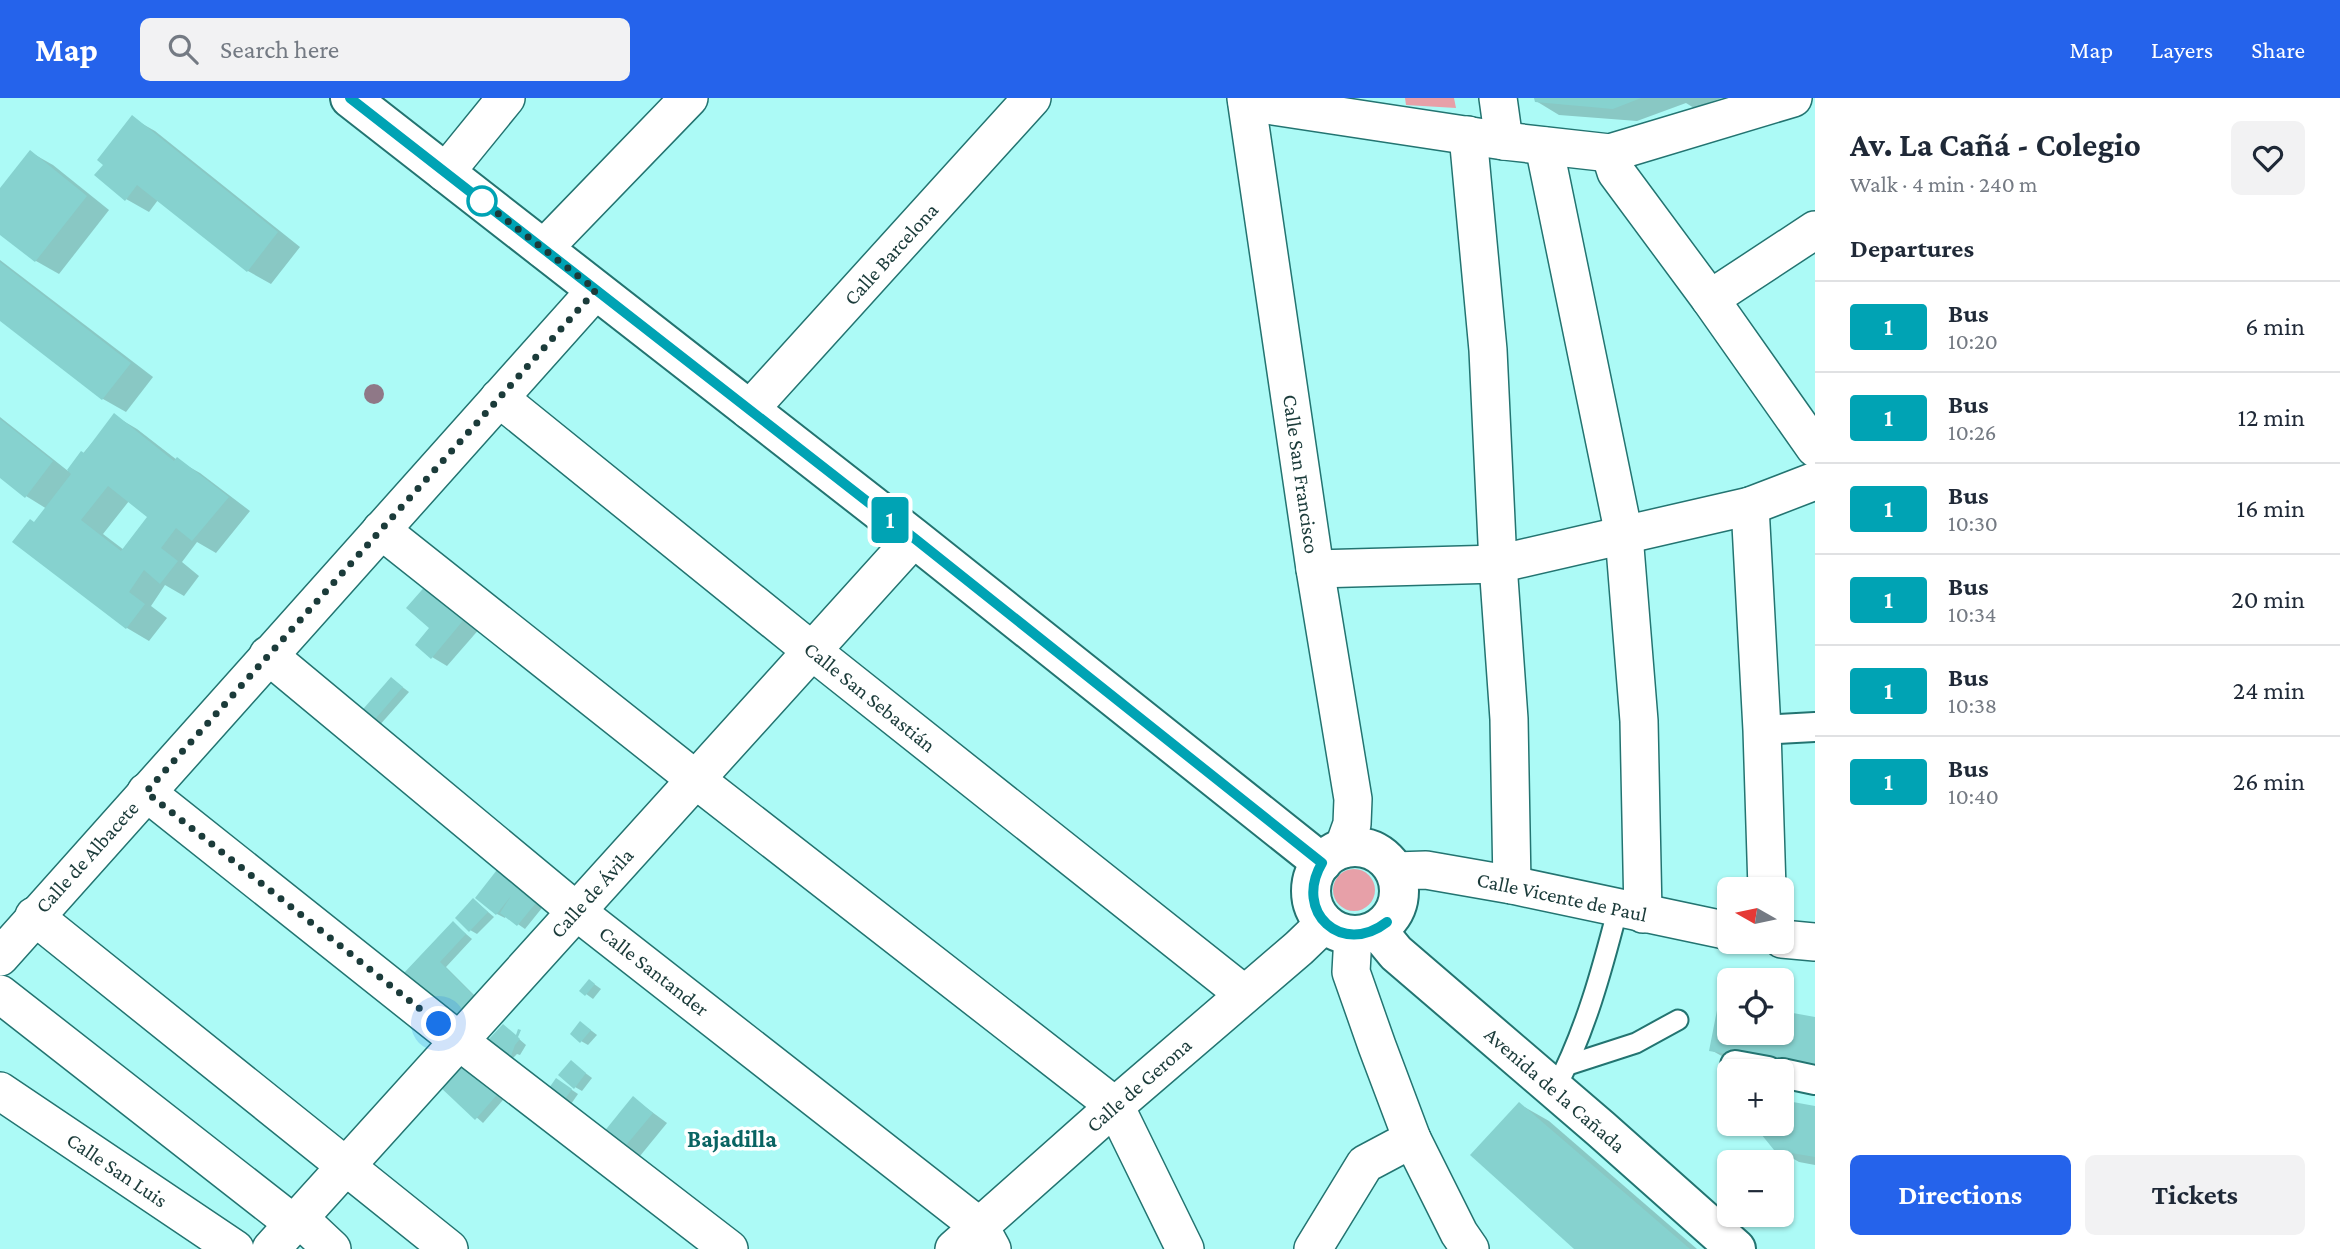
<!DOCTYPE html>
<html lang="en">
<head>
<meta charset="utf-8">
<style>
  body { margin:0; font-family:"Crimson Pro",serif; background:#f2f2f3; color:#1f2937; height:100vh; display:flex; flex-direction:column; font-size:26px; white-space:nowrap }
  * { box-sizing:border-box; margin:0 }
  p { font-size:23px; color:#747a83 }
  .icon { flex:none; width:38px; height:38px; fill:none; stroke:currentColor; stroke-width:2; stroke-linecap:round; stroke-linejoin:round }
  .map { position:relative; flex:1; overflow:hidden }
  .drawer { display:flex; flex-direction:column; background:#fff; width:525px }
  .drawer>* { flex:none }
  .badge { padding:0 14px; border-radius:5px; font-size:24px; line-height:46px }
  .needle { width:46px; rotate:279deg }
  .buttons { position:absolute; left:1717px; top:779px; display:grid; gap:14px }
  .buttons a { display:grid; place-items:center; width:77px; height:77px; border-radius:10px; background:#fff; box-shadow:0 2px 5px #0004; font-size:35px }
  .you { position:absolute; width:35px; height:35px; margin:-18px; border:5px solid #fff; border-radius:50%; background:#1a73e8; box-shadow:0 0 0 10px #1a73e833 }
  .map>.badge { position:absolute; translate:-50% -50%; box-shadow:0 0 0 4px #fff }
  h2 { padding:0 35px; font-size:26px; line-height:63px }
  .round { display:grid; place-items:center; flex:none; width:74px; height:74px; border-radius:10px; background:#f2f2f3 }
  .summary { display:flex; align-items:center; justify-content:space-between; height:119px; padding:0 35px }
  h1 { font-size:33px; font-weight:700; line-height:52px }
  .button { display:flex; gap:14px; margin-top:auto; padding:14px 35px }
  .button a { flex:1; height:80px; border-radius:10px; background:#2563eb; color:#fff; font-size:28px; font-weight:700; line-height:80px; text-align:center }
  .button a+a { background:#f2f2f3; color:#1f2937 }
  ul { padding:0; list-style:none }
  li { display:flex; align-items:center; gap:21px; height:91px; padding:0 35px; border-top:2px solid #e0e1e3 }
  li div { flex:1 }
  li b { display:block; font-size:26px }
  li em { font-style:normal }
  li .badge { min-width:77px; font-weight:700; text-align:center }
  header { display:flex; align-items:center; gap:42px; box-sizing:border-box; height:98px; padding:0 35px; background:#2563eb; color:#fff }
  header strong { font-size:33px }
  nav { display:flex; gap:38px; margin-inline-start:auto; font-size:24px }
  .search { width:490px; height:63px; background:#f2f2f3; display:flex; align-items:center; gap:18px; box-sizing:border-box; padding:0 24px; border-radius:10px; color:#747a83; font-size:26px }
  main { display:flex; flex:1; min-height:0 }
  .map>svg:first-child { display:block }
  .green { fill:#e7a0a8 }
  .shadow { fill:#0003; fill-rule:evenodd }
  .building { fill:#86d2cf; fill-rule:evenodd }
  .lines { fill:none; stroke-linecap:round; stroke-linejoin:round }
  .service-casing { stroke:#237471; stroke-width:23 }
  .pedestrian-casing { stroke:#237471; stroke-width:32 }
  .minor-casing { stroke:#237471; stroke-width:40 }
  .tertiary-casing { stroke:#237471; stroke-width:42 }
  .service { stroke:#fff; stroke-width:19 }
  .pedestrian { stroke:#fff; stroke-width:28 }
  .minor { stroke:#fff; stroke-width:37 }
  .tertiary { stroke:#fff; stroke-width:38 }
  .tree { fill:#8f7887 }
  .line-casing { stroke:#fff; stroke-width:16 }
  .line { stroke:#00a3b4; stroke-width:10 }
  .walk { stroke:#1b3b3a; stroke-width:7; stroke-dasharray:0 12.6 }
  .stop-dot { fill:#fff; stroke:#00a3b4; stroke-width:3.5 }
  .labels { text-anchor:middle; stroke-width:7; stroke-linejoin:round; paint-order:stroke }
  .street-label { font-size:21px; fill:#1b3b3a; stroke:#fff }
  .quarter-label { font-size:24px; font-weight:bold; fill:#096462; stroke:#fff }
</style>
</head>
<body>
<header>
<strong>Map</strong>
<div class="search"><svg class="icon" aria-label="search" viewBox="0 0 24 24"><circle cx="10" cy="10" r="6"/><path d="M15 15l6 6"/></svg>Search here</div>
<nav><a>Map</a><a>Layers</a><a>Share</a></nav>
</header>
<main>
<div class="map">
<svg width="1815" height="1151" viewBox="0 0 1815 1151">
  <rect width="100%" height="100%" fill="#acfaf6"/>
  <g class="green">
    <polygon points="1405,0 1454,0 1456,10 1406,7"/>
    <circle cx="1354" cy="792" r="21"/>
  </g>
  <g class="shadow">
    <polygon points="1536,0 1722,0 1694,10 1686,5 1637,23 1559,17 1536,3"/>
    <polygon points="132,20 155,33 300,149 271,186 248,173 158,102 149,114 126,101 105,67"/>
    <polygon points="30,54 53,67 109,112 59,176 36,163 0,135 0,93"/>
    <polygon points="0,162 153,279 126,314 103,301 0,221"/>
    <path d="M115 318 137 331 177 362 200 375 250 413 216 455 197 444 182 464 199 478 184 498 165 487 151 508 167 520 149 543 127 530 35 426 47 411 26 398 0 378V319L68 373ZM129 403 150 419 124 452 103 436Z"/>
    <polygon points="443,496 481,529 447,568 432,559 432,530"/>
    <polygon points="392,581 409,594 378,629 361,617"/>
    <polygon points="501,771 546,805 525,831 506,818 505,820 497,816 478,800"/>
    <polygon points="474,802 494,819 477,836 470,832"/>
    <polygon points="453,825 472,841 446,869 483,906 449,909 446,911 406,876"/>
    <polygon points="590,883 601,891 593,901 582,893"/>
    <polygon points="1729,906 1729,934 1782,934 1782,915 1815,921 1734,965 1711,952"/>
    <polygon points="504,928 526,947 520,957 517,956 512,961 505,957"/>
    <polygon points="588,930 597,937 588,947 581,943"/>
    <polygon points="571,964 592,980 582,993 575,989"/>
    <polygon points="563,986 578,996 571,1006 564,1002"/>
    <polygon points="440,987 509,995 483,1025"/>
    <polygon points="633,1000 667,1025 640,1058 624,1050"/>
    <polygon points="1782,1003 1815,1009 1815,1067 1799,1064 1775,1050 1756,1026 1782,1026"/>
    <polygon points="1519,1006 1549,1023 1697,1151 1577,1151"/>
  </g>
  <g class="building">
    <polygon points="1534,0 1641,0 1613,11 1535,4"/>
    <polygon points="132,17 278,134 247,174 137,87 125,103 94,77 103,67 97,62"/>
    <polygon points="30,52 87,98 35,164 0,137 0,90"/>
    <polygon points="0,164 131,265 102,302 0,223"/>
    <path d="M114 315 174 363 177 359 229 399 192 443 176 430 161 450 178 463 160 486 144 472 129 494 145 506 126 531 12 444 30 421 34 424 71 376 67 372 81 353 84 355ZM108 388 147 419 121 453 81 422Z"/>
    <polygon points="0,321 53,363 25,400 0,380"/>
    <polygon points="428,485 466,519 431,561 415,547 429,530 406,510"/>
    <polygon points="391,579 403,589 370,627 358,617"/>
    <polygon points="500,768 540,800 517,828 500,815 511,798 496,817 475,800"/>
    <polygon points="473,800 488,814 469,834 455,820"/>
    <polygon points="453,823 466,836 440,864 477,901 458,920 442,904 438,909 403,876"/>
    <polygon points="589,881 595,886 585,898 579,893"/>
    <polygon points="1719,902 1729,904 1729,934 1782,934 1782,913 1815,919 1815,971 1709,953"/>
    <polygon points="580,923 591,932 580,945 570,936"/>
    <polygon points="503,926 516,937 518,931 521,932 518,939 520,941 515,947 511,958 508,957 509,953 504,958 488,942"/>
    <polygon points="462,961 503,990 475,1022 438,987"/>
    <polygon points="571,962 586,975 574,991 558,977"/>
    <polygon points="556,980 572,991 563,1004 547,993"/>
    <polygon points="633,998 653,1015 623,1051 603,1035"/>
    <polygon points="1782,1002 1815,1008 1815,1059 1774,1052 1753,1026 1782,1026"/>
    <polygon points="1519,1004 1690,1151 1574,1151 1470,1057"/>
  </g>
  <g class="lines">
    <g class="service-casing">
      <g id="service">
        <polyline points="1568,967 1636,945 1678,922"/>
        <path d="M1555 991C1585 935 1602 872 1618 810"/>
      </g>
    </g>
    <g class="pedestrian-casing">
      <g id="pedestrian">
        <polyline points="1762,632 1815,629"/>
        <polyline points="1735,967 1768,973"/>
        <polyline points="1782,975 1815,982"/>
      </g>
    </g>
    <g class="minor-casing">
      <g id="minor">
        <polyline points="1246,0 1315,471 1353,701 1352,726 1343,751"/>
        <polyline points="1498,0 1504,43"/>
        <polyline points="1247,4 1504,43 1610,55 1793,0"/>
        <polyline points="1468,37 1488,252 1498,466 1509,621 1512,787"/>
        <polyline points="1544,48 1624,437 1639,623 1643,816"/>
        <polyline points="1610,55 1616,74 1710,201 1815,350"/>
        <polyline points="445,75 506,0"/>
        <polyline points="543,151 689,0"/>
        <polyline points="1710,201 1815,132"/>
        <polyline points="499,300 812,553 1244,896"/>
        <polyline points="749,312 1032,0"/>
        <polyline points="1750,408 1762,632 1767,791"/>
        <polyline points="381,432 695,681 1115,1008 1185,1151"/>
        <polyline points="1315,471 1498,466 1750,408 1815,383"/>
        <polyline points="268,557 576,813 980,1129 992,1151"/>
        <polyline points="146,694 459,943 729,1151"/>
        <polyline points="1395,773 1426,772 1512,787 1729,833"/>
        <polyline points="34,818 449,1151"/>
        <polyline points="1353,837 1351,874 1377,948 1412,1041 1459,1135 1470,1151"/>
        <polyline points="1782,841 1815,844"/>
        <polyline points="0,859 596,192"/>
        <polyline points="0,896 294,1126"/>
        <polyline points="0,993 235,1151"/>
        <polyline points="299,1120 332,1151"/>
        <polyline points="271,1151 914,440"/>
        <polyline points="954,1151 1115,1008 1299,850 1325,825"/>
        <polyline points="1313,1151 1365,1066 1412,1041"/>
      </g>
    </g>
    <g class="tertiary-casing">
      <g id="tertiary">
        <polyline points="350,0 914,440 1322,765"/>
        <circle cx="1355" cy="793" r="44"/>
        <polyline points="1377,832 1396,855 1601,1031 1736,1151"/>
      </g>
    </g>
    <use href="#service" class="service"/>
    <use href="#pedestrian" class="pedestrian"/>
    <use href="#minor" class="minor"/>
    <use href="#tertiary" class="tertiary"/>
  </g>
  <circle class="tree" cx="374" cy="296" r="10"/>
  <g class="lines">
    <g class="line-casing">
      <path id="line" d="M350 0 914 440 1322 765C1293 814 1342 859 1387 824"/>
    </g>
    <use href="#line" class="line"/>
    <polyline class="walk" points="439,926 146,694 596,192 482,103"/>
  </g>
  <circle class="stop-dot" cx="482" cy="103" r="14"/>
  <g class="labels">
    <g class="street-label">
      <text transform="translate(891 156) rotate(-48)" y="7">Calle Barcelona</text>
      <text transform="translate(1301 376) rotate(82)" y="7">Calle San Francisco</text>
      <text transform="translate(870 599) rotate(39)" y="7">Calle San Sebastián</text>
      <text transform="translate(87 759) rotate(-48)" y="7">Calle de Albacete</text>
      <text transform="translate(592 795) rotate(-48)" y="7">Calle de Ávila</text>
      <text transform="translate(1562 799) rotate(12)" y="7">Calle Vicente de Paul</text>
      <text transform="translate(654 873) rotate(38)" y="7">Calle Santander</text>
      <text transform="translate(1139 987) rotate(-41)" y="7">Calle de Gerona</text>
      <text transform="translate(1555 992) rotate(41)" y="7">Avenida de la Cañada</text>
      <text transform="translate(117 1072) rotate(34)" y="7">Calle San Luis</text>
    </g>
    <g class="quarter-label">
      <text x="732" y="1049">Bajadilla</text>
    </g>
  </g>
</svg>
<div class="buttons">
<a><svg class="needle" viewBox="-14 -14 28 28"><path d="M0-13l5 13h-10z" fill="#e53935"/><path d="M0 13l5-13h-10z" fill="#747a83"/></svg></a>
<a><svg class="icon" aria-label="locate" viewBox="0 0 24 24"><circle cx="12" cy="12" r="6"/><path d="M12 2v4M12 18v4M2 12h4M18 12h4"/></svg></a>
<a>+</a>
<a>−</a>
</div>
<div class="you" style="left:439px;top:926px"></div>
<b class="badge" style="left:890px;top:422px;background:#00a3b4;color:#fff">1</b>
</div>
<section class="drawer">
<div class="summary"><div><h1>Av. La Cañá - Colegio</h1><p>Walk · 4 min · 240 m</p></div><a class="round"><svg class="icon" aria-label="heart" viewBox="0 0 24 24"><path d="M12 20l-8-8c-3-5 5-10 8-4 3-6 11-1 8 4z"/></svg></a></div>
<h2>Departures</h2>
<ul>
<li><span class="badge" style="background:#00a3b4;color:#fff">1</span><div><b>Bus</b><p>10:20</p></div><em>6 min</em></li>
<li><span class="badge" style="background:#00a3b4;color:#fff">1</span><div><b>Bus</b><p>10:26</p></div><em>12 min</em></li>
<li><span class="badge" style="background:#00a3b4;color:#fff">1</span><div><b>Bus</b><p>10:30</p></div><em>16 min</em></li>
<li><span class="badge" style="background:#00a3b4;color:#fff">1</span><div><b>Bus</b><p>10:34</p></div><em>20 min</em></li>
<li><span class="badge" style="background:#00a3b4;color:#fff">1</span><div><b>Bus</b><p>10:38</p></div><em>24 min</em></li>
<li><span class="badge" style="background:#00a3b4;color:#fff">1</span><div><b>Bus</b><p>10:40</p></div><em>26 min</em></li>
</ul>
<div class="button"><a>Directions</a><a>Tickets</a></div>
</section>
</main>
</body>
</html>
